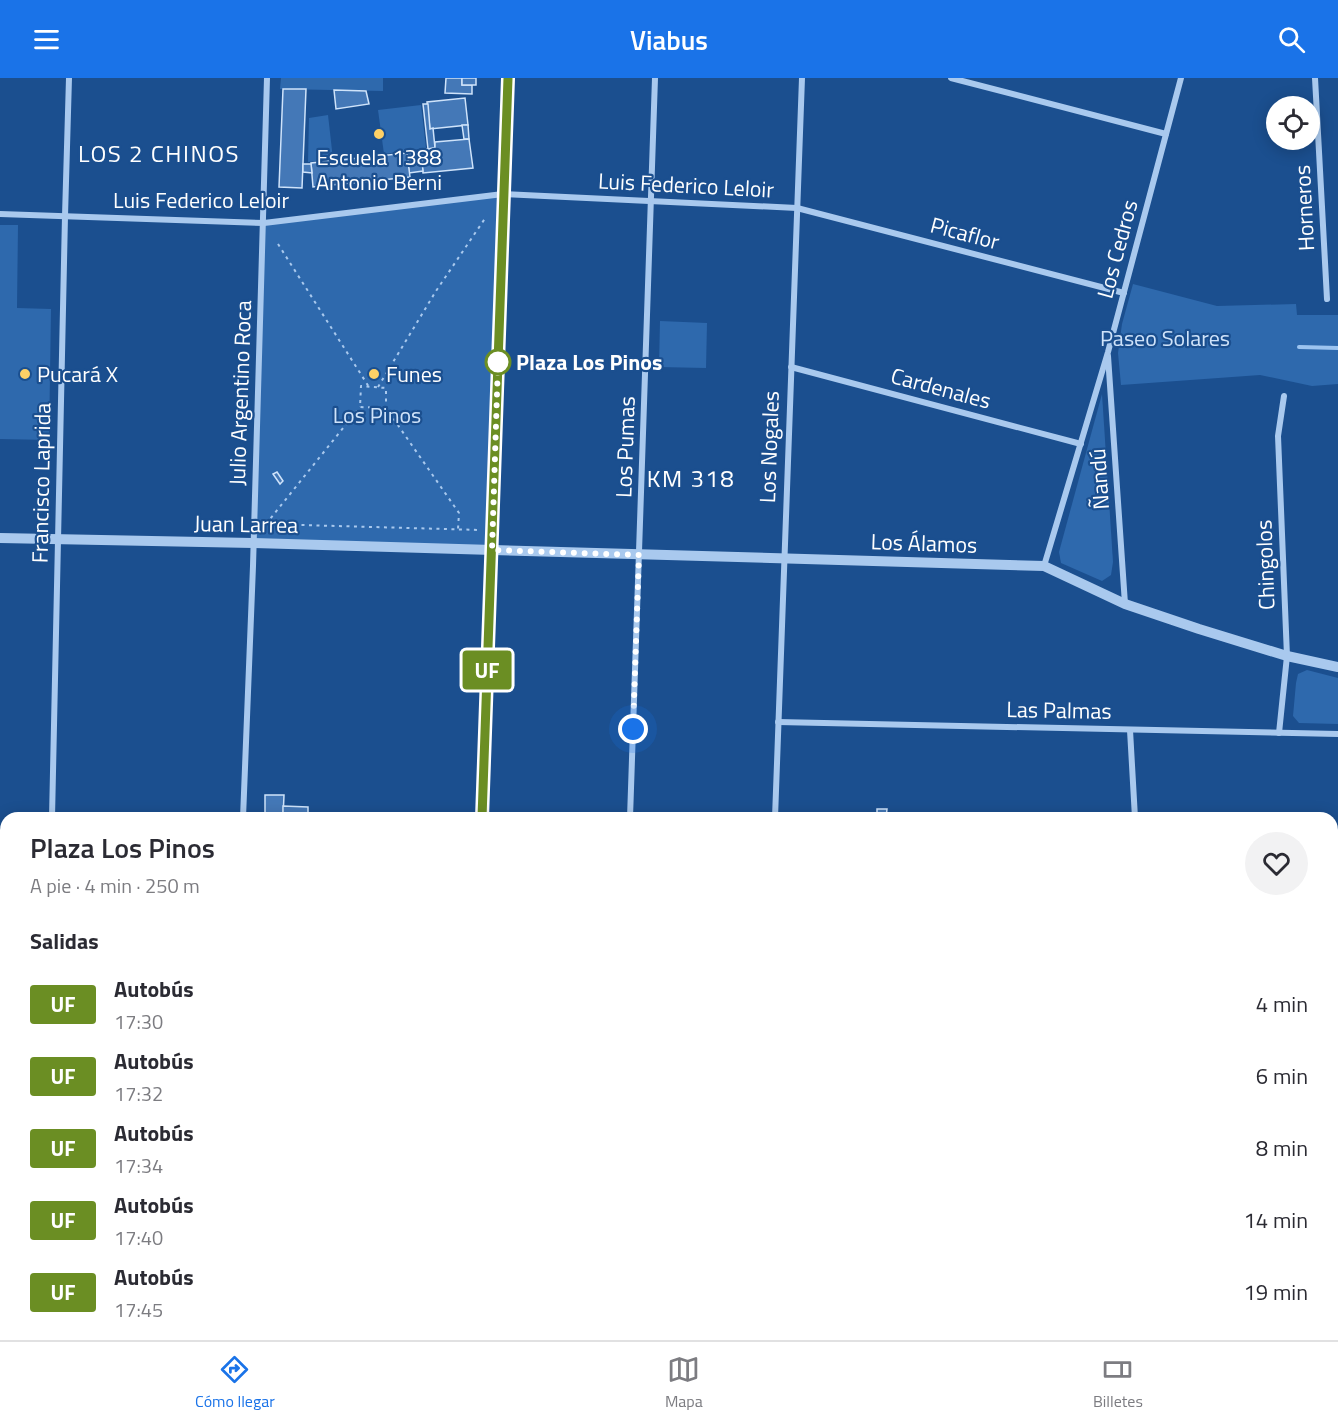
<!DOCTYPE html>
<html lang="es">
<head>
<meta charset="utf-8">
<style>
  body { margin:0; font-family:"Titillium Web",sans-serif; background:#f2f2f3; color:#2b2b33; height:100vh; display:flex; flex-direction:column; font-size:22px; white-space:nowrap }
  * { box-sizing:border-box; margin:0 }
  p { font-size:20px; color:#7c7c81 }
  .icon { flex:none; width:33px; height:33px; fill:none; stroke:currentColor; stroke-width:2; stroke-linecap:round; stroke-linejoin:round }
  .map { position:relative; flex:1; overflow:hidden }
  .panel { position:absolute; left:0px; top:734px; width:1338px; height:530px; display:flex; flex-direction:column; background:#fff; border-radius:18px 18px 0 0; box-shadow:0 3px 15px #0003 }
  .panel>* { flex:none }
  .badge { padding:0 12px; border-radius:4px; font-size:21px; line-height:39px }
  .controls { position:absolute; left:1266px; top:18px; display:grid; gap:12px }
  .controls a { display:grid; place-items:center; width:54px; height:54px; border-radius:50%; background:#fff; box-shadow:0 3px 15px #0003; font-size:30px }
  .you { position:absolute; width:30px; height:30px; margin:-15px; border:4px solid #fff; border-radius:50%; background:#1a73e8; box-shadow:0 0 0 9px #1a73e833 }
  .map>.badge { position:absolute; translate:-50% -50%; box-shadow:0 0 0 3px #fff }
  h2 { padding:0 30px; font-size:22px; line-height:54px }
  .round { display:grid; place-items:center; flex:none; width:63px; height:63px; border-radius:32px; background:#f2f2f3 }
  .headline { display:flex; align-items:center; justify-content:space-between; height:102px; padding:0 30px }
  h1 { font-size:28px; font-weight:600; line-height:45px }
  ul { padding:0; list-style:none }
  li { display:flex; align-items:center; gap:18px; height:72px; padding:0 30px }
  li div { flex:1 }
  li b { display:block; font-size:22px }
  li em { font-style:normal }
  li .badge { min-width:66px; font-weight:700; text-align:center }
  header { display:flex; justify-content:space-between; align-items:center; height:78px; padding:0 30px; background:#1a73e8; color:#fff; font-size:27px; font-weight:600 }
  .tab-bar { display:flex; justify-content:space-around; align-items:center; height:84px; border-top:2px solid #e1e1e2; background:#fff; font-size:16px; color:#7c7c81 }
  .tab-bar a { display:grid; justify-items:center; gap:3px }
  .tab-bar .active { color:#1a73e8 }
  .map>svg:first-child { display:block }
  .green { fill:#2e69ad }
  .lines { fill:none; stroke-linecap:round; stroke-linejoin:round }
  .stream { stroke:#9cc4f0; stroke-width:4 }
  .building { fill:#4478b7; stroke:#cfe3fa; stroke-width:1.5 }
  .path { stroke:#a9c9ee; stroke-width:2; stroke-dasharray:3 4.5; stroke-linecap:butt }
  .service { stroke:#a9c9ee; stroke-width:4.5 }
  .minor { stroke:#a9c9ee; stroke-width:6 }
  .tertiary { stroke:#a9c9ee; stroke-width:10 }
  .secondary { stroke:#d6e6fa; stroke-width:12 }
  .line-casing { stroke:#fff; stroke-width:14 }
  .line { stroke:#6b8e23; stroke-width:9 }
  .walk { stroke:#fff; stroke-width:6; stroke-dasharray:0 10.8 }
  .poi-dot { fill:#ffd166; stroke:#1b4f8f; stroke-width:2 }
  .stop-dot { fill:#fff; stroke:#6b8e23; stroke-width:3 }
  .labels { text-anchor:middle; stroke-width:4.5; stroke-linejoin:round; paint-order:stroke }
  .poi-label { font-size:22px; fill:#fff; stroke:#1b4f8f; text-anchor:start }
  .street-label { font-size:22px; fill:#fff; stroke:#1b4f8f }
  .park-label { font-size:22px; fill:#cfe3fa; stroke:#1b4f8f }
  .stop-label { font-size:22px; font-weight:bold; fill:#fff; stroke:#1b4f8f; text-anchor:start }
  .neighbourhood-label { font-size:24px; letter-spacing:1.5px; fill:#fff; stroke:#1b4f8f }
</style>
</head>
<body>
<header><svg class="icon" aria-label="menu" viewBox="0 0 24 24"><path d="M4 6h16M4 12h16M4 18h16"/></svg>Viabus<svg class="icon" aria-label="search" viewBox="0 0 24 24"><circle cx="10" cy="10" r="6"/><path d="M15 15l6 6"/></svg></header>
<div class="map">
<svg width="1338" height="1262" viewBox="0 0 1338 1262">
  <rect width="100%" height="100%" fill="#1b4f8f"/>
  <g class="green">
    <polygon points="281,0 383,0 383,13 280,11"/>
    <polygon points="421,27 426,70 384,76 378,32"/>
    <polygon points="328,37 333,81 308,84 309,40"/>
    <polygon points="503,116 492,472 253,465 264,145"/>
    <polygon points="0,147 18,147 17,230 51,231 49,362 0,361"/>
    <polygon points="1133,206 1217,228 1296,226 1297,237 1338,237 1338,306 1312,308 1260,297 1121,307 1118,275 1122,246"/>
    <polygon points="660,243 707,245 706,290 659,289"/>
    <polygon points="1102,316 1113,484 1111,497 1102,503 1061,485 1059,474"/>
    <polygon points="1307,592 1338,600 1338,646 1299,645 1293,638 1296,605 1298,596"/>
    <polygon points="701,735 764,738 764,739 701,739"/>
    <polygon points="1332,1069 1338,1069 1338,1101 1332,1100"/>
    <rect x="238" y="1257" width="364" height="5"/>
  </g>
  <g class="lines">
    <g class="stream">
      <polyline points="1299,269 1338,270"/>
      <polyline points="828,1262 829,1257"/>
    </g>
  </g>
  <g class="building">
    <polygon points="446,0 462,0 462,7 472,7 472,16 445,15"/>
    <rect x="462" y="0" width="14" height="7"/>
    <polygon points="283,11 306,11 302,110 279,109"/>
    <polygon points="334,12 366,13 369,26 336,31"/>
    <polygon points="465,20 468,47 430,51 427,24"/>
    <polygon points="423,26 428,26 430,51 433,50 435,70 428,71"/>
    <polygon points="462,47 468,47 469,61 464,61"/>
    <polygon points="469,61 473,90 423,95 420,72 435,70 435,64"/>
    <polygon points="421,74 423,93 409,95 407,75"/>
    <polygon points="407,75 410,99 313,109 311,85"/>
    <polygon points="303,86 311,86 312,95 303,94"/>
    <polygon points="277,394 283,403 280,406 273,396"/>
    <polygon points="265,717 284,717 283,740 265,740"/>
    <polygon points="283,728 308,729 308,740 283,740"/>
    <polygon points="877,731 887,731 886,740 877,740"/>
    <polygon points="1247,735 1259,735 1259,740 1246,740"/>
    <polygon points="0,826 4,826 3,854 0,854"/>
    <polygon points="4,826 6,826 6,854 3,854"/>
    <polygon points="1332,898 1338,898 1338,923 1332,922"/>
    <polygon points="1337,1121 1338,1121 1338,1157 1332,1157 1332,1127 1337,1127"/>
    <rect x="74" y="1257" width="44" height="5"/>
  </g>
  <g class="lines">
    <g class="path">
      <polyline points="278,166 369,309"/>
      <polyline points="378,309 436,213 486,139"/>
      <polyline points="386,330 360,329 361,308 386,310 386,330 459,435 458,451"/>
      <polyline points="264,446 480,452"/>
      <polyline points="266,446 360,329"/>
      <polyline points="1332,854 1338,854"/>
      <polyline points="1332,927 1338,927"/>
      <polyline points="1332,960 1338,960"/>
      <polyline points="1332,1089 1338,1090"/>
      <polyline points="854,1262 854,1257"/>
    </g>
    <polyline class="service" points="1332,1051 1338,1051"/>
    <g class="minor">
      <polyline points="951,0 1166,56"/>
      <polyline points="1315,0 1327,221"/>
      <polyline points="0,136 264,145 503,116 797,130 1124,215"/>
      <polyline points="1108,278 1125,526"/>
      <polyline points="791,289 1081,366"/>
      <polyline points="1044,488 1108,274 1181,0"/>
      <polyline points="778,644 1338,656"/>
      <polyline points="1130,652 1135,740"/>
      <polyline points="1279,655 1287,578 1278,358 1284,318"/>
      <polyline points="52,740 65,138 69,0"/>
      <polyline points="243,740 253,488 267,0"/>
      <polyline points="630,740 655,0"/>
      <polyline points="775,740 802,0"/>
      <polyline points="0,1091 6,1091"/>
      <polyline points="1332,1188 1338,1189"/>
      <polyline points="38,1262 38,1257"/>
      <polyline points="229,1262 229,1257"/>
      <polyline points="617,1262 617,1257"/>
      <polyline points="1294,1262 1295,1257"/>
    </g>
    <g class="tertiary">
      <polyline points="0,460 253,465 1044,488 1125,526 1199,551 1287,578 1338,589"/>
      <polyline points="482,740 508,0"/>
      <polyline points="423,1262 423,1257"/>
      <polyline points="816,1262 816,1257"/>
    </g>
    <g class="secondary">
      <polyline points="0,796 6,796"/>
      <polyline points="1332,829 1338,829"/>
    </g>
  </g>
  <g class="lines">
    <g class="line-casing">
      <polyline id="line" points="482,740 508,0"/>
    </g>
    <use href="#line" class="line"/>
    <polyline class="walk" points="498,284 492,472 639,477 633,651"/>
  </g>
  <g class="poi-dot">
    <circle cx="379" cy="56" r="6"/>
    <circle cx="25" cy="296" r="6"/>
    <circle cx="374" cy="296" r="6"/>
  </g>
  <circle class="stop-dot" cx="498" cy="284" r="12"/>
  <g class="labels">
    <g class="poi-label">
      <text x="379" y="87" text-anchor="middle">Escuela 1388<tspan x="379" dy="25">Antonio Berni</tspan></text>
      <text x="37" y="304">Pucará X</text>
      <text x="386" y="304">Funes</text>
    </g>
    <g class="street-label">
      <text transform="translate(686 107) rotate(3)" y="8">Luis Federico Leloir</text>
      <text x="201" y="130">Luis Federico Leloir</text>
      <text transform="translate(1304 130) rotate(-93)" y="8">Horneros</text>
      <text transform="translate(965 155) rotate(15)" y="8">Picaflor</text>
      <text transform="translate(1117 171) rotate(-75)" y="8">Los Cedros</text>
      <text transform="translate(941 310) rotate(15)" y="8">Cardenales</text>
      <text transform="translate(240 315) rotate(-88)" y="8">Julio Argentino Roca</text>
      <text transform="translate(625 369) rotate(-88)" y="8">Los Pumas</text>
      <text transform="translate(769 369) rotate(-88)" y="8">Los Nogales</text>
      <text transform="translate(1099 401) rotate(-94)" y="8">Ñandú</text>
      <text transform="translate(41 405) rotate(-89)" y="8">Francisco Laprida</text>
      <text transform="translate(246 446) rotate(1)" y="8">Juan Larrea</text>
      <text transform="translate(924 465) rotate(2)" y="8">Los Álamos</text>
      <text transform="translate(1265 487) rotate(-92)" y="8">Chingolos</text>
      <text transform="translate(1059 632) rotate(1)" y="8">Las Palmas</text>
    </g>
    <g class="park-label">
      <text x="1165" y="268">Paseo Solares</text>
      <text x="377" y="345">Los Pinos</text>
    </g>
    <g class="stop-label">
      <text x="516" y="292">Plaza Los Pinos</text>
    </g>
    <g class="neighbourhood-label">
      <text x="159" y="84">LOS 2 CHINOS</text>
      <text x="691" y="409">KM 318</text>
    </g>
  </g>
</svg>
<div class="controls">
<a><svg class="icon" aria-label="locate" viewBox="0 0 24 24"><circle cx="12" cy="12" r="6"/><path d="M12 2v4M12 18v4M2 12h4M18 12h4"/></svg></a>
</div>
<div class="you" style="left:633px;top:651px"></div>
<b class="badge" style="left:487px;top:592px;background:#6b8e23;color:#fff">UF</b>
<section class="panel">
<div class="headline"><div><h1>Plaza Los Pinos</h1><p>A pie · 4 min · 250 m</p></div><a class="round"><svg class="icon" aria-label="heart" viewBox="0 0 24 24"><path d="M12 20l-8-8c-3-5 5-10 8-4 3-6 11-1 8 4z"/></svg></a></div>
<h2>Salidas</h2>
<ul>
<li><span class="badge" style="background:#6b8e23;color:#fff">UF</span><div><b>Autobús</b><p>17:30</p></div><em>4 min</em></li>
<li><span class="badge" style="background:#6b8e23;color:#fff">UF</span><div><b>Autobús</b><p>17:32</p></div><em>6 min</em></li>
<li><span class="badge" style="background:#6b8e23;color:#fff">UF</span><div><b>Autobús</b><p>17:34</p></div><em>8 min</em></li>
<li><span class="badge" style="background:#6b8e23;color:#fff">UF</span><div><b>Autobús</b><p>17:40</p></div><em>14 min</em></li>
<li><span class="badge" style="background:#6b8e23;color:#fff">UF</span><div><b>Autobús</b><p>17:45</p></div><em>19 min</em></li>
</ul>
</section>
</div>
<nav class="tab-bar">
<a class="active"><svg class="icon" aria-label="directions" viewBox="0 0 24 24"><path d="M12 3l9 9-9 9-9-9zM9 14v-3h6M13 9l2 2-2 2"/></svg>Cómo llegar</a>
<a><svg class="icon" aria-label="map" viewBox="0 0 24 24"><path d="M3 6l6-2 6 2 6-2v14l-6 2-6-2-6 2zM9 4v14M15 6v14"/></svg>Mapa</a>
<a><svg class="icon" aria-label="tickets" viewBox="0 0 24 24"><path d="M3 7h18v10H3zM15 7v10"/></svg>Billetes</a>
</nav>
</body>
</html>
